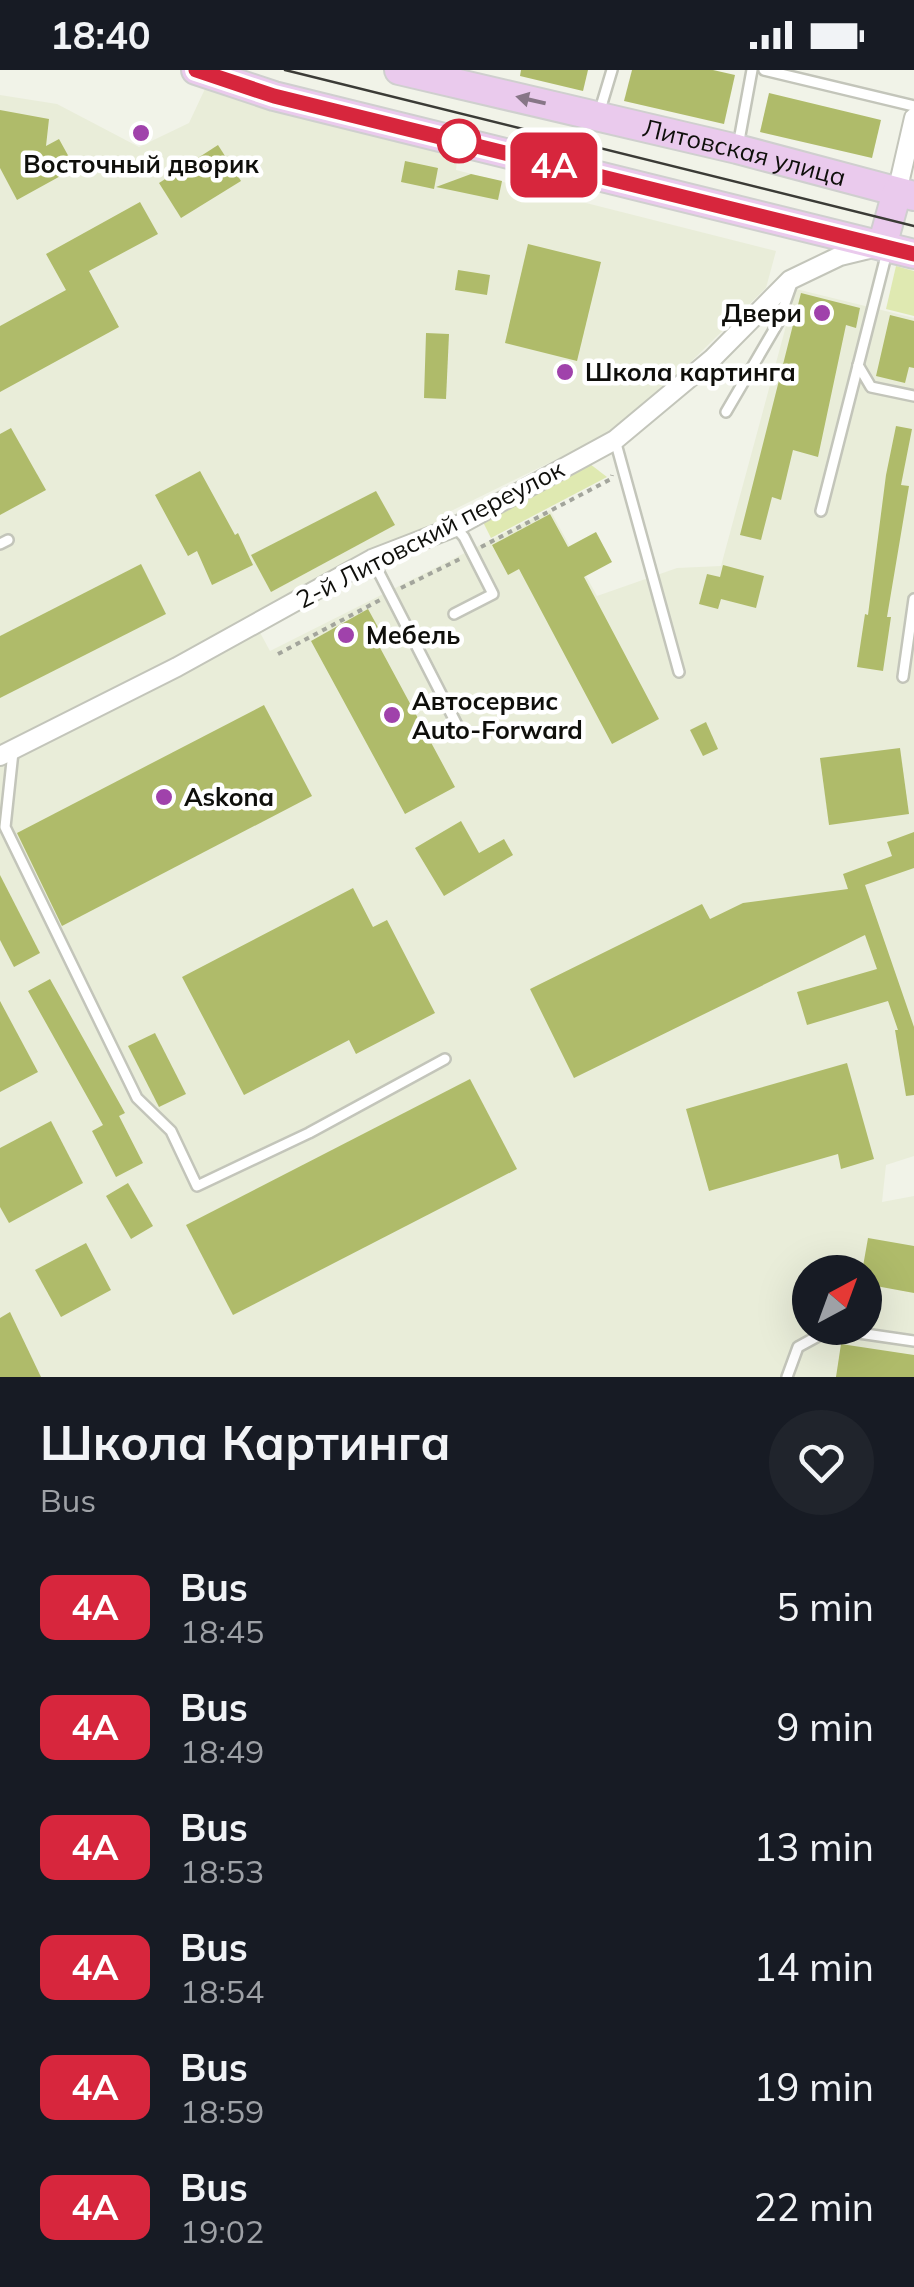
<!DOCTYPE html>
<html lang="en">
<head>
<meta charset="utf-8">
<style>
  body { margin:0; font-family:Mulish,sans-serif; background:#20242c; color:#f1f3f6; height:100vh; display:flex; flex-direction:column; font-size:38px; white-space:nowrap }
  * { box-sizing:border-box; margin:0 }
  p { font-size:32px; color:#9ea1a6 }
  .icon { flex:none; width:55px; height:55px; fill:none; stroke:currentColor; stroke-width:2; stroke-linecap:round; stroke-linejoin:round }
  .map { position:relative; height:1307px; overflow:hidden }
  .details { display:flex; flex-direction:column; background:#171b24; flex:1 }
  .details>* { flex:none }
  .badge { padding:0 20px; border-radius:15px; font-size:35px; line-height:65px }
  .needle { width:65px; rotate:41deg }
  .fabs { position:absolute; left:792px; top:1185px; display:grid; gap:20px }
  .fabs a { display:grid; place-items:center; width:90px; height:90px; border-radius:50%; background:#171b24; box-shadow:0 10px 40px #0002; font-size:50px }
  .map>.badge { position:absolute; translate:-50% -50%; box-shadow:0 0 0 5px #fff }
  .round { display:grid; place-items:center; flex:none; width:105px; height:105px; border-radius:52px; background:#20242c }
  .headline { display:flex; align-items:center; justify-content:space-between; height:170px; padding:0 40px }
  h1 { font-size:48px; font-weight:700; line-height:75px }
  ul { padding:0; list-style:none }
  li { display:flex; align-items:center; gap:30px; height:120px; padding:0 40px }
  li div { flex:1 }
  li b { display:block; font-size:38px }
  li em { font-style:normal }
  li .badge { min-width:110px; font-weight:700; text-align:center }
  .status { display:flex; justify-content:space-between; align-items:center; height:70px; padding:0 50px; background:#171b24; direction:ltr }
  .status svg { height:28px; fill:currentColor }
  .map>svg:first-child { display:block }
  .built { fill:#e9edd9; fill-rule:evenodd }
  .green { fill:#dfe9b1 }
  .building { fill:#afbb6a }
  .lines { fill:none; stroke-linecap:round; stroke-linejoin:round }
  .service-casing { stroke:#c3c5ba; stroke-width:14 }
  .minor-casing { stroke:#c3c5ba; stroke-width:22 }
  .primary-casing { stroke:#cfcfce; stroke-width:32 }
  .path { stroke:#a3a59c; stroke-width:4; stroke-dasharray:5 5; stroke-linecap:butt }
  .service { stroke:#fff; stroke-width:9 }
  .minor { stroke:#fff; stroke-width:18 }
  .primary { stroke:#eacaed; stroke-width:28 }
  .tram { stroke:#3b3b36; stroke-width:2.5 }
  .oneway { fill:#877687 }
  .line-casing { stroke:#fff; stroke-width:22 }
  .line { stroke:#d7263d; stroke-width:15 }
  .poi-dot { fill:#a042ab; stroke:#fff; stroke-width:4 }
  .stop-dot { fill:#fff; stroke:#d7263d; stroke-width:5 }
  .labels { text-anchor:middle; stroke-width:9; stroke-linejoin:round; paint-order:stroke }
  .street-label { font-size:25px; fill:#0f0f0b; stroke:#fff }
  .poi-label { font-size:25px; font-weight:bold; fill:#0f0f0b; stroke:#fff; text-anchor:start }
</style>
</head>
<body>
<div class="status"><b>18:40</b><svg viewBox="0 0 49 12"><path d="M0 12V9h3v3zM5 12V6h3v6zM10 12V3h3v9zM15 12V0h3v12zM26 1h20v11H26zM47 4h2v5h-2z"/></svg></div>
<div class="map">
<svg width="914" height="1307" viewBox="0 0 914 1307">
  <rect width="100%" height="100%" fill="#f1f3e8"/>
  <path class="built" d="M211 6 459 72 456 100 776 181 766 218 644 338 608 364 449 442 442 464 257 557 270 581 550 440 597 526 677 498 721 496 796 219 914 248V1086L886 1095 882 1132 914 1126V1307H0V25L57 34 139 77 189 53ZM810 1202H865V1258H810Z"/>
  <g class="green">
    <polygon points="896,196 914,201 914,246 886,239"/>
    <polygon points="590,394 607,407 491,468 482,450"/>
  </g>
  <g class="building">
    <polygon points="521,0 588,0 583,21 520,6"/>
    <polygon points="632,0 713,0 735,5 724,54 624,31"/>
    <polygon points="769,23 881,50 872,88 760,62"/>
    <polygon points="0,40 49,49 46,76 59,69 75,98 17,130 0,98"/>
    <polygon points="218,75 241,111 181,148 159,113"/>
    <polygon points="405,91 438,98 434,119 401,112"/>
    <polygon points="471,104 502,111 498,130 436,117"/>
    <polygon points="140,132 158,164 89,201 119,257 0,322 0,256 66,220 46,184"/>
    <polygon points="528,174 601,192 577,291 505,273"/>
    <polygon points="458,200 490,205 487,225 455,220"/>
    <polygon points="801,223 860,238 856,258 846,255 818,387 793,380 781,430 772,427 761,470 740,465"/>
    <polygon points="890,245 914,251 914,298 909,297 905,313 876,306"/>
    <polygon points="426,263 449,264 446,329 424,328"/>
    <polygon points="896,356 912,359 901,415 909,416 887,547 891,547 883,601 857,597 865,544 868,545 886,405"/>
    <polygon points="11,358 46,420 0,445 0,364"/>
    <polygon points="200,401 235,465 238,463 253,495 212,515 197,481 188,486 155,425"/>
    <polygon points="376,421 395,455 271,522 251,485"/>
    <polygon points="550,444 568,477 596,462 612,492 584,507 659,649 612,674 519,499 508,505 492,475"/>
    <polygon points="141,494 166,544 0,628 0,566"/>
    <polygon points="723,495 764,506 756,538 721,529 718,539 699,534 707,504 720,507"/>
    <polygon points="368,539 385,570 378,574 455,717 405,744 311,571"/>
    <polygon points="264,635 312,726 62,856 17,763"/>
    <polygon points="706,652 718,679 703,686 690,660"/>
    <polygon points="900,678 909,744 829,755 820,688"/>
    <polygon points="461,751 479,783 504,769 513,785 444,826 415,778"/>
    <polygon points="914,762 914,798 865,815 914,957 914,1025 906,1026 895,960 898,960 888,931 807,955 797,922 877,899 865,865 574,1008 530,919 702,834 710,849 743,833 848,819 843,804 892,786 887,772"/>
    <polygon points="0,805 40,883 14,897 0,870"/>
    <polygon points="353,818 373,857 387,850 435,943 356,984 349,970 244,1025 182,907"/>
    <polygon points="50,909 125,1043 119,1046 143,1093 116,1107 92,1061 103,1055 28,921"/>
    <polygon points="0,931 38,1002 0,1022"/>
    <polygon points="155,963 186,1024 159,1037 128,976"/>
    <polygon points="847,993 874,1089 841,1099 838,1084 709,1121 686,1039"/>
    <polygon points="470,1009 517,1099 233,1245 186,1155"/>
    <polygon points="51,1051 83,1113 9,1153 0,1137 0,1078"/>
    <polygon points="128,1113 153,1156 131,1169 106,1126"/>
    <polygon points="868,1168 914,1176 914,1223 865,1214 865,1202 862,1202"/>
    <polygon points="86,1173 111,1220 61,1247 35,1200"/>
    <polygon points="10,1242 41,1307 0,1307 0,1248"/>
    <polygon points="841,1274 914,1285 914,1307 836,1307"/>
  </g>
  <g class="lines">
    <g class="service-casing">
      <g id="service">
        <polyline points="764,0 914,36"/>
        <polyline points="600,40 612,0"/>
        <polyline points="738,76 752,0"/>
        <polyline points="858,295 871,317 914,326"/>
        <polyline points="726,342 778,253 791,216"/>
        <polyline points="615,370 679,602"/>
        <polyline points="821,441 887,182"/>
        <polyline points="0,474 8,470"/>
        <polyline points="372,489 457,655"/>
        <polyline points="454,544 493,524 464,467 455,457"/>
        <polyline points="903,607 914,529"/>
        <polyline points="13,682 5,757 137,1028 171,1061 197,1116 309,1063 445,989"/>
        <polyline points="787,1307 798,1277 831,1259 914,1271"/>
      </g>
    </g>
    <g class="minor-casing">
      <g id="minor">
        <polyline points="897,122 914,48"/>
        <polyline points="0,686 177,597 372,489 455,457 615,370 712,289 790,210 840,186 873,178"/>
      </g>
    </g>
    <g class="primary-casing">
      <g id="primary">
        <polyline points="196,0 274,26 914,184"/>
        <path id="s1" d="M399 0 737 79 914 126"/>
        <polyline points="882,176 897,122"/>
      </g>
    </g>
    <g class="path">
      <polyline points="481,477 611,409 612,405"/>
      <polyline points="401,518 460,489"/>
      <polyline points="278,584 380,530"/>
    </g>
    <use href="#service" class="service"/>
    <use href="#minor" class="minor"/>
    <use href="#primary" class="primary"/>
    <polyline class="tram" points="285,0 914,156"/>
  </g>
  <defs><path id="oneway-solid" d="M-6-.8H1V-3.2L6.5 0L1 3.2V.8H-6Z" transform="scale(2.5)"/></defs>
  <use class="oneway" href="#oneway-solid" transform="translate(531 30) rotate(-167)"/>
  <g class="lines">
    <g class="line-casing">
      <polyline id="line" points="196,0 274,26 914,184"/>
    </g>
    <use href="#line" class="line"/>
  </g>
  <g class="poi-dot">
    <circle cx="141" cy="63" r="10"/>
    <circle cx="822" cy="243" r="10"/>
    <circle cx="565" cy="302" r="10"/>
    <circle cx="346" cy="565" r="10"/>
    <circle cx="392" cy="645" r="10"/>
    <circle cx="164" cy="727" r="10"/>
  </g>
  <circle class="stop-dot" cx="459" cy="71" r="20"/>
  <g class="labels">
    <g class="street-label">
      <text dy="9" stroke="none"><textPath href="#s1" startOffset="355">Литовская улица</textPath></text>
      <text transform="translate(430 464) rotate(-27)" y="9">2-й Литовский переулок</text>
    </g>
    <g class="poi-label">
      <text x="141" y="103" text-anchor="middle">Восточный дворик</text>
      <text x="802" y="252" text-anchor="end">Двери</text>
      <text x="585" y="311">Школа картинга</text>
      <text x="366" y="574">Мебель</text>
      <text x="412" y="640">Автосервис<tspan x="412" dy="29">Auto-Forward</tspan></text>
      <text x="184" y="736">Askona</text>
    </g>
  </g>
</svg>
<div class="fabs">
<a><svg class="needle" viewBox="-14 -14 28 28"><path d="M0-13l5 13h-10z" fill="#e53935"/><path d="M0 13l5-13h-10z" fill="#9ea1a6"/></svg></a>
</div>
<b class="badge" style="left:554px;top:95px;background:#d7263d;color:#fff">4А</b>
</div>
<section class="details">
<div class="headline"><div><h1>Школа Картинга</h1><p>Bus</p></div><a class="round"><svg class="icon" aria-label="heart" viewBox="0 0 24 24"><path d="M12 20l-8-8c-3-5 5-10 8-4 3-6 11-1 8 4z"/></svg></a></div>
<ul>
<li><span class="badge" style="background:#d7263d;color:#fff">4А</span><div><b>Bus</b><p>18:45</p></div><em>5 min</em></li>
<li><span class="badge" style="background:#d7263d;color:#fff">4А</span><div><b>Bus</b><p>18:49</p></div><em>9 min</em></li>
<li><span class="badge" style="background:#d7263d;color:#fff">4А</span><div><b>Bus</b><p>18:53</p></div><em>13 min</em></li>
<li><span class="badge" style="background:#d7263d;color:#fff">4А</span><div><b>Bus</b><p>18:54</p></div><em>14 min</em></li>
<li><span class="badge" style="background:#d7263d;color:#fff">4А</span><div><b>Bus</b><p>18:59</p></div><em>19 min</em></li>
<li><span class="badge" style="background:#d7263d;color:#fff">4А</span><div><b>Bus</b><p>19:02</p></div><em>22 min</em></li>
</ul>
</section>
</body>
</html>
